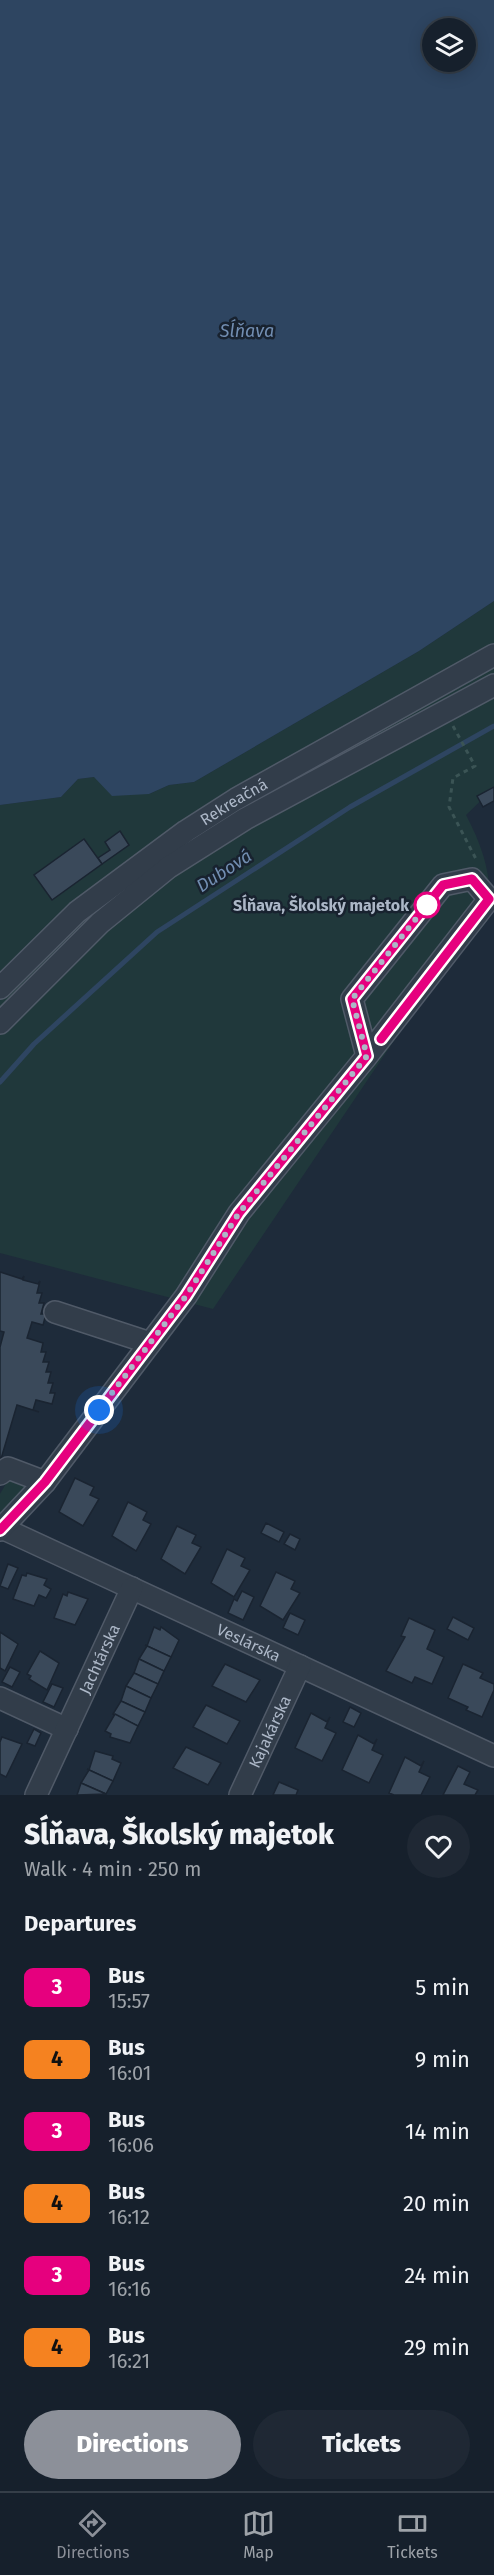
<!DOCTYPE html>
<html lang="en">
<head>
<meta charset="utf-8">
<style>
  body { margin:0; font-family:"Fira Sans",sans-serif; background:#1f2834; color:#f1f3f6; height:100vh; display:flex; flex-direction:column; font-size:22px; white-space:nowrap }
  * { box-sizing:border-box; margin:0 }
  p { font-size:20px; color:#9ea3a9 }
  .icon { flex:none; width:33px; height:33px; fill:none; stroke:currentColor; stroke-width:2; stroke-linecap:round; stroke-linejoin:round }
  .map { position:relative; height:1795px; overflow:hidden }
  .sheet { display:flex; flex-direction:column; background:#16202c; flex:1 }
  .sheet>* { flex:none }
  .badge { padding:0 12px; border-radius:9px; font-size:21px; line-height:39px }
  .tools { position:absolute; left:422px; top:18px; display:grid; gap:12px }
  .tools a { display:grid; place-items:center; width:54px; height:54px; border-radius:50%; background:#16202c; box-shadow:0 3px 15px #0003,0 0 0 2px #353e48; font-size:30px }
  .you { position:absolute; width:30px; height:30px; margin:-15px; border:4px solid #fff; border-radius:50%; background:#1a73e8; box-shadow:0 0 0 9px #1a73e833 }
  .map>.badge { position:absolute; translate:-50% -50%; box-shadow:0 0 0 3px #fff }
  h2 { padding:0 24px; font-size:22px; line-height:54px }
  .round { display:grid; place-items:center; flex:none; width:63px; height:63px; border-radius:32px; background:#1f2834 }
  .headline { display:flex; align-items:center; justify-content:space-between; height:102px; padding:0 24px }
  h1 { font-size:28px; font-weight:800; line-height:45px }
  .button { display:flex; gap:12px; margin-top:auto; padding:12px 24px }
  .button a { flex:1; height:69px; border-radius:36px; background:#8c9099; color:#fff; font-size:24px; font-weight:800; line-height:69px; text-align:center }
  .button a+a { background:#1f2834; color:#f1f3f6 }
  ul { padding:0; list-style:none }
  li { display:flex; align-items:center; gap:18px; height:72px; padding:0 24px }
  li div { flex:1 }
  li b { display:block; font-size:22px }
  li em { font-style:normal }
  li .badge { min-width:66px; font-weight:700; text-align:center }
  .tabs { display:flex; justify-content:space-around; align-items:center; height:84px; border-top:2px solid #353e48; background:#16202c; font-size:16px; color:#9ea3a9 }
  .tabs a { display:grid; justify-items:center; gap:3px }
  .tabs .active { color:#8c9099 }
  .map>svg:first-child { display:block }
  .green { fill:#20383b }
  .water { fill:#2e4561; fill-rule:evenodd }
  .lines { fill:none; stroke-linecap:round; stroke-linejoin:round }
  .stream { stroke:#2e4561; stroke-width:5 }
  .building { fill:#3a495a; stroke:#1a2431; stroke-width:1.5 }
  .minor-casing { stroke:#505a68; stroke-width:24 }
  .path { stroke:#3b5455; stroke-width:3; stroke-dasharray:4.5 4.5; stroke-linecap:butt }
  .minor { stroke:#323d4a; stroke-width:21 }
  .line-casing { stroke:#fff; stroke-width:14 }
  .line { stroke:#e6007e; stroke-width:9 }
  .walk { stroke:#acb7c7; stroke-width:6; stroke-dasharray:0 10.8 }
  .stop-dot { fill:#fff; stroke:#e6007e; stroke-width:3 }
  .labels { text-anchor:middle; stroke-width:5; stroke-linejoin:round; paint-order:stroke }
  .street-label { font-size:16px; fill:#acb7c7; stroke:#18222f }
  .stop-label { font-size:16px; font-weight:bold; fill:#acb7c7; stroke:#18222f; text-anchor:end }
  .water-label { font-size:18px; font-style:italic; fill:#728eb2; stroke:#18222f }
</style>
</head>
<body>
<div class="map">
<svg width="494" height="1795" viewBox="0 0 494 1795">
  <rect width="100%" height="100%" fill="#1e2b3a"/>
  <g class="green">
    <path d="M494 601V788L466 815C484 849 494 881 488 920L410 1017 213 1309 0 1253V805L61 797 78 779 94 777 149 794 169 785 194 782 419 651Z"/>
    <polygon points="18,1476 25,1479 28,1495 0,1521 0,1494 8,1480"/>
  </g>
  <path class="water" d="M0 0H494V601L419 651 194 782 169 785 149 794 112 796 94 777 78 779 61 797 0 805ZM432 28H465V62H432Z"/>
  <g class="lines">
    <polyline class="stream" points="0,1082 34,1044 157,932 350,807 494,726"/>
  </g>
  <g class="building">
    <polygon points="494,787 494,801 483,807 477,796"/>
    <polygon points="120,831 129,845 102,864 98,858 110,850 105,842"/>
    <polygon points="84,839 102,864 52,900 34,875"/>
    <polygon points="0,1272 22,1279 24,1276 23,1280 38,1284 40,1281 37,1293 42,1293 39,1303 44,1303 41,1314 46,1314 43,1325 32,1322 27,1338 43,1343 41,1352 46,1352 43,1362 49,1362 46,1372 51,1372 48,1383 53,1383 50,1393 55,1393 52,1404 36,1400 33,1410 39,1412 17,1405 0,1462 0,1347 4,1332 0,1331"/>
    <polygon points="75,1478 94,1487 90,1495 99,1499 83,1526 59,1512"/>
    <polygon points="128,1502 147,1512 143,1520 151,1524 136,1551 112,1536"/>
    <polygon points="266,1523 284,1532 279,1542 261,1533"/>
    <polygon points="177,1526 196,1535 192,1543 201,1547 185,1574 161,1559"/>
    <polygon points="290,1534 300,1539 295,1550 284,1544"/>
    <polygon points="227,1549 245,1558 241,1566 250,1570 234,1597 211,1583"/>
    <polygon points="8,1564 18,1568 8,1589 0,1586"/>
    <polygon points="276,1572 295,1581 291,1589 300,1593 283,1620 260,1606"/>
    <polygon points="27,1573 47,1579 44,1585 51,1589 46,1598 39,1595 34,1606 13,1599 22,1575 26,1576"/>
    <polygon points="242,1591 254,1597 243,1620 228,1613 234,1599 237,1601"/>
    <polygon points="68,1592 88,1599 75,1625 54,1618 63,1594 67,1596"/>
    <polygon points="290,1613 305,1620 298,1635 283,1628"/>
    <polygon points="453,1617 474,1628 468,1640 447,1629"/>
    <polygon points="409,1618 435,1630 427,1649 444,1657 432,1684 415,1677 412,1683 386,1671 405,1637 401,1636"/>
    <polygon points="154,1627 160,1630 161,1627 179,1640 171,1657 147,1646"/>
    <polygon points="0,1632 18,1644 5,1671 0,1668"/>
    <polygon points="145,1645 171,1657 164,1671 139,1659 147,1646"/>
    <polygon points="40,1651 59,1663 47,1690 29,1679 31,1676 27,1674"/>
    <polygon points="139,1659 164,1671 158,1684 134,1673"/>
    <polygon points="225,1664 260,1680 246,1702 212,1686"/>
    <polygon points="463,1664 483,1673 480,1678 494,1684 494,1690 482,1717 466,1710 468,1707 448,1698"/>
    <polygon points="10,1667 20,1672 12,1687 2,1682"/>
    <polygon points="134,1673 158,1684 151,1698 126,1686"/>
    <polygon points="52,1684 63,1688 54,1707 43,1702"/>
    <polygon points="126,1686 151,1698 145,1712 121,1701"/>
    <polygon points="121,1701 145,1712 138,1726 113,1714"/>
    <polygon points="206,1705 240,1721 227,1744 193,1727"/>
    <polygon points="350,1707 361,1713 354,1727 343,1722"/>
    <polygon points="311,1713 327,1722 330,1717 325,1728 336,1733 322,1761 295,1748"/>
    <polygon points="115,1714 138,1726 130,1743 110,1737 111,1734 105,1731"/>
    <polygon points="34,1729 41,1733 35,1746 27,1743"/>
    <polygon points="358,1735 374,1744 377,1739 372,1750 383,1755 369,1783 342,1770"/>
    <polygon points="2,1737 22,1744 6,1777 0,1774 0,1742"/>
    <polygon points="186,1747 221,1763 208,1785 173,1768"/>
    <polygon points="95,1751 113,1756 112,1759 121,1763 113,1781 89,1770"/>
    <polygon points="405,1757 421,1766 424,1761 419,1772 430,1777 421,1795 394,1795 389,1793"/>
    <polygon points="458,1766 470,1772 464,1784 478,1790 475,1795 443,1795"/>
    <polygon points="87,1769 113,1781 106,1794 81,1783 89,1770"/>
    <polygon points="279,1782 298,1790 296,1795 273,1795"/>
    <polygon points="81,1783 106,1794 77,1795"/>
  </g>
  <g class="lines">
    <g class="minor-casing">
      <g id="minor">
        <path id="s1" d="M0 988 77 912 186 831 236 799 494 655"/>
        <polyline points="0,1023 100,923 169,867 245,819 494,685"/>
        <polyline points="55,1312 150,1343"/>
        <polyline points="0,1474 8,1468 45,1482"/>
        <path id="s2" d="M2 1528 494 1756"/>
        <polyline points="0,1530 45,1482 186,1296 239,1213 367,1056 489,899 472,879 443,885 352,999 367,1056"/>
        <polyline points="0,1698 67,1729"/>
        <path id="s3" d="M36 1795 132 1588"/>
        <path id="s4" d="M240 1795 300 1666"/>
      </g>
    </g>
    <polyline class="path" points="453,726 475,766 453,778 449,807 477,861"/>
    <use href="#minor" class="minor"/>
  </g>
  <g class="lines">
    <g class="line-casing">
      <polyline id="line" points="0,1530 45,1482 186,1296 239,1213 367,1056 352,999 443,885 472,879 489,899 381,1039"/>
    </g>
    <use href="#line" class="line"/>
    <polyline class="walk" points="99,1410 186,1296 239,1213 367,1056 352,999 427,905"/>
  </g>
  <circle class="stop-dot" cx="427" cy="905" r="12"/>
  <g class="labels">
    <g class="street-label">
      <text dy="6" stroke="none"><textPath href="#s1" startOffset="300">Rekreačná</textPath></text>
      <text dy="6" stroke="none"><textPath href="#s2" startOffset="272">Veslárska</textPath></text>
      <text dy="6" stroke="none"><textPath href="#s3" startOffset="150">Jachtárska</textPath></text>
      <text dy="6" stroke="none"><textPath href="#s4" startOffset="70">Kajakárska</textPath></text>
    </g>
    <g class="stop-label">
      <text x="409" y="911">Sĺňava, Školský majetok</text>
    </g>
    <g class="water-label">
      <text x="247" y="337">Sĺňava</text>
      <text transform="translate(224 871) rotate(-33)" y="6">Dubová</text>
    </g>
  </g>
</svg>
<div class="tools">
<a><svg class="icon" aria-label="layers" viewBox="0 0 24 24"><path d="M12 4l9 5-9 5-9-5zM3 14l9 5 9-5"/></svg></a>
</div>
<div class="you" style="left:99px;top:1410px"></div>
</div>
<section class="sheet">
<div class="headline"><div><h1>Sĺňava, Školský majetok</h1><p>Walk · 4 min · 250 m</p></div><a class="round"><svg class="icon" aria-label="heart" viewBox="0 0 24 24"><path d="M12 20l-8-8c-3-5 5-10 8-4 3-6 11-1 8 4z"/></svg></a></div>
<h2>Departures</h2>
<ul>
<li><span class="badge" style="background:#e6007e;color:#fff">3</span><div><b>Bus</b><p>15:57</p></div><em>5 min</em></li>
<li><span class="badge" style="background:#f58220;color:#111">4</span><div><b>Bus</b><p>16:01</p></div><em>9 min</em></li>
<li><span class="badge" style="background:#e6007e;color:#fff">3</span><div><b>Bus</b><p>16:06</p></div><em>14 min</em></li>
<li><span class="badge" style="background:#f58220;color:#111">4</span><div><b>Bus</b><p>16:12</p></div><em>20 min</em></li>
<li><span class="badge" style="background:#e6007e;color:#fff">3</span><div><b>Bus</b><p>16:16</p></div><em>24 min</em></li>
<li><span class="badge" style="background:#f58220;color:#111">4</span><div><b>Bus</b><p>16:21</p></div><em>29 min</em></li>
</ul>
<div class="button"><a>Directions</a><a>Tickets</a></div>
</section>
<nav class="tabs">
<a class="active"><svg class="icon" aria-label="directions" viewBox="0 0 24 24"><path d="M12 3l9 9-9 9-9-9zM9 14v-3h6M13 9l2 2-2 2"/></svg>Directions</a>
<a><svg class="icon" aria-label="map" viewBox="0 0 24 24"><path d="M3 6l6-2 6 2 6-2v14l-6 2-6-2-6 2zM9 4v14M15 6v14"/></svg>Map</a>
<a><svg class="icon" aria-label="tickets" viewBox="0 0 24 24"><path d="M3 7h18v10H3zM15 7v10"/></svg>Tickets</a>
</nav>
</body>
</html>
